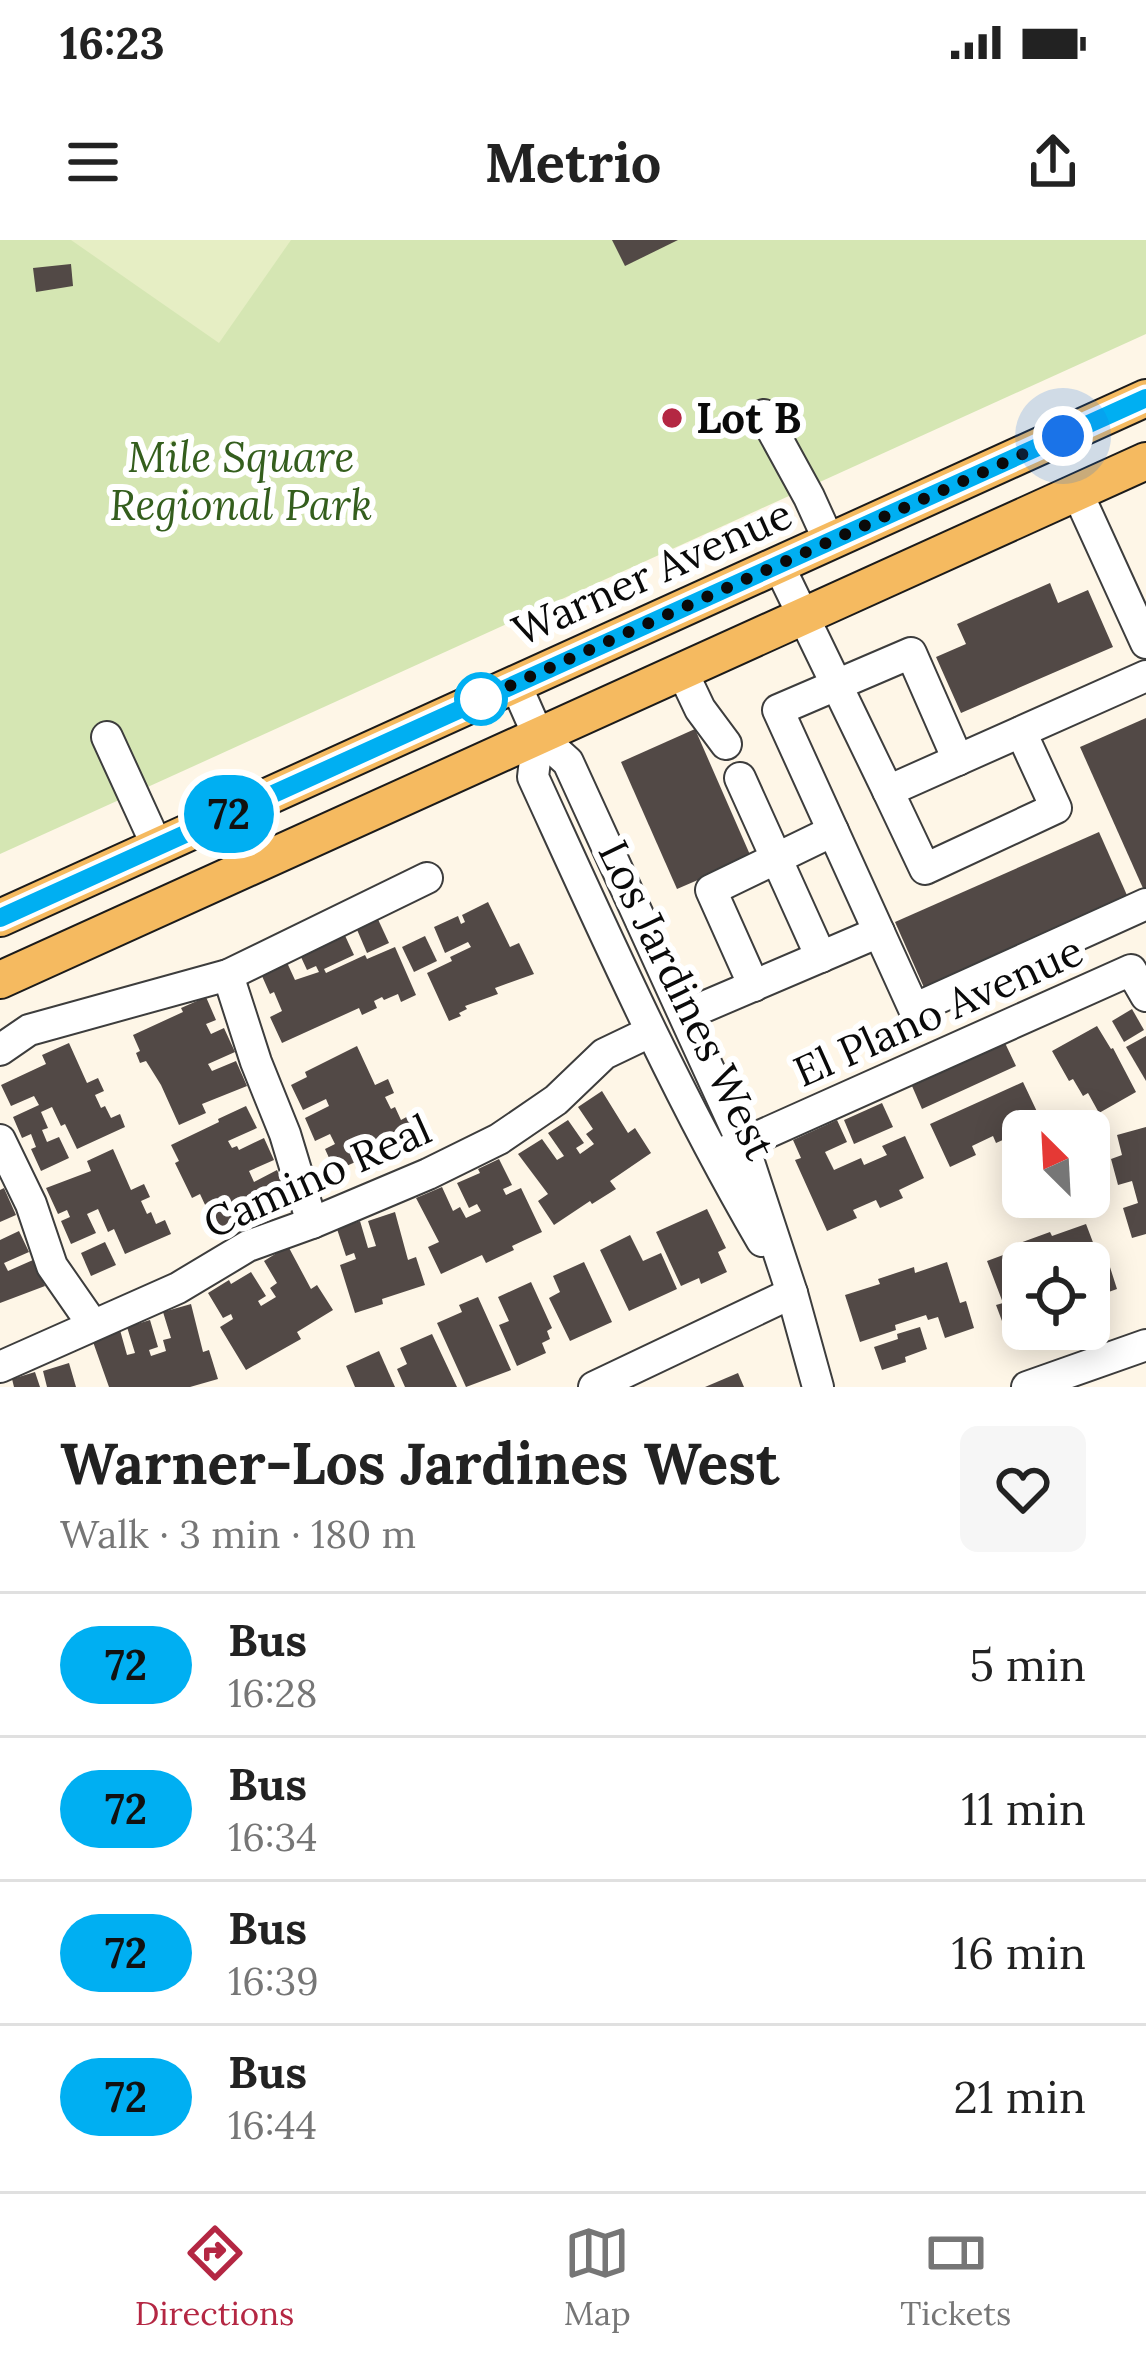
<!DOCTYPE html>
<html lang="en">
<head>
<meta charset="utf-8">
<style>
  body { margin:0; font-family:Lora,serif; background:#f6f6f6; color:#222; height:100vh; display:flex; flex-direction:column; font-size:45px; white-space:nowrap }
  * { box-sizing:border-box; margin:0 }
  p { font-size:39px; color:#767676 }
  .icon { flex:none; width:66px; height:66px; fill:none; stroke:currentColor; stroke-width:2; stroke-linecap:round; stroke-linejoin:round }
  .map { position:relative; height:1147px; overflow:hidden }
  .sheet { display:flex; flex-direction:column; background:#fff; flex:1 }
  .sheet>* { flex:none }
  .badge { padding:0 24px; border-radius:39px; font-size:42px; line-height:78px }
  .needle { width:78px; rotate:336deg }
  .controls { position:absolute; left:1002px; top:870px; display:grid; gap:24px }
  .controls a { display:grid; place-items:center; width:108px; height:108px; border-radius:18px; background:#fff; box-shadow:0 6px 30px #0003; font-size:60px }
  .you { position:absolute; width:60px; height:60px; margin:-30px; border:9px solid #fff; border-radius:50%; background:#1a73e8; box-shadow:0 0 0 18px #1a73e833 }
  .map>.badge { position:absolute; translate:-50% -50%; box-shadow:0 0 0 6px #fff }
  .round { display:grid; place-items:center; flex:none; width:126px; height:126px; border-radius:18px; background:#f6f6f6 }
  .head { display:flex; align-items:center; justify-content:space-between; height:204px; padding:0 60px }
  h1 { font-size:57px; font-weight:700; line-height:90px }
  ul { padding:0; list-style:none }
  li { display:flex; align-items:center; gap:36px; height:144px; padding:0 60px; border-top:3px solid #e0e0e0 }
  li div { flex:1 }
  li b { display:block; font-size:45px }
  li em { font-style:normal }
  li .badge { min-width:132px; font-weight:700; text-align:center }
  .status { display:flex; justify-content:space-between; align-items:center; height:84px; padding:0 60px; background:#fff; direction:ltr }
  .status svg { height:33px; fill:currentColor }
  header { display:flex; justify-content:space-between; align-items:center; height:156px; padding:0 60px; background:#fff; font-size:54px; font-weight:700 }
  .tab-bar { display:flex; justify-content:space-around; align-items:center; height:168px; border-top:3px solid #e0e0e0; background:#fff; font-size:33px; color:#767676 }
  .tab-bar a { display:grid; justify-items:center; gap:6px }
  .tab-bar .active { color:#b42743 }
  .map>svg:first-child { display:block }
  .green { fill:#d5e6b3 }
  .pitch { fill:#e6eec4 }
  .building { fill:#524946 }
  .lines { fill:none; stroke-linecap:round; stroke-linejoin:round }
  .minor-casing { stroke:#3d3d3d; stroke-width:34 }
  .major-casing { stroke:#1b1b1b; stroke-width:40 }
  .minor { stroke:#fff; stroke-width:30 }
  .major { stroke:#f5ba60; stroke-width:36 }
  .line-casing { stroke:#fff; stroke-width:27 }
  .line { stroke:#00aff2; stroke-width:18 }
  .walk { stroke:#0a0a0a; stroke-width:12; stroke-dasharray:0 21.6 }
  .poi-dot { fill:#b42743; stroke:#fff; stroke-width:4.5 }
  .stop-dot { fill:#fff; stroke:#00aff2; stroke-width:6 }
  .labels { text-anchor:middle; stroke-width:12; stroke-linejoin:round; paint-order:stroke }
  .poi-label { font-size:42px; font-weight:bold; fill:#0a0a0a; stroke:#fff; text-anchor:start }
  .park-label { font-size:42px; font-style:italic; fill:#345e1d; stroke:#fff }
  .street-label { font-size:42px; fill:#0a0a0a; stroke:#fff }
</style>
</head>
<body>
<div class="status"><b>16:23</b><svg viewBox="0 0 49 12"><path d="M0 12V9h3v3zM5 12V6h3v6zM10 12V3h3v9zM15 12V0h3v12zM26 1h20v11H26zM47 4h2v5h-2z"/></svg></div>
<header><svg class="icon" aria-label="menu" viewBox="0 0 24 24"><path d="M4 6h16M4 12h16M4 18h16"/></svg>Metrio<svg class="icon" aria-label="share" viewBox="0 0 24 24"><path d="M12 15V3M7 8l5-5 5 5M5 13v7h14v-7"/></svg></header>
<div class="map">
<svg width="1146" height="1147" viewBox="0 0 1146 1147">
  <rect width="100%" height="100%" fill="#fef6e7"/>
  <polygon class="green" points="0,0 1146,0 1146,94 0,614"/>
  <polygon class="pitch" points="71,0 291,0 219,103"/>
  <g class="building">
    <polygon points="612,0 678,0 625,26"/>
    <polygon points="71,24 73,46 36,52 33,28"/>
    <polygon points="1050,343 1058,363 1088,350 1113,407 961,473 936,417 966,404 957,384"/>
    <polygon points="1146,478 1146,655 1080,507"/>
    <polygon points="695,489 751,617 677,649 621,522"/>
    <polygon points="1099,592 1130,662 926,752 895,682"/>
    <polygon points="488,662 510,707 519,703 534,734 495,748 498,754 465,766 467,769 459,773 461,776 449,781 427,733 452,721 450,717 471,707 468,702 445,713 434,687 458,676 461,684 465,682 462,675"/>
    <polygon points="376,675 389,703 367,713 355,685"/>
    <polygon points="341,687 354,715 324,729 326,733 365,715 367,719 395,707 416,755 401,762 398,754 384,760 382,757 374,761 377,768 362,775 359,768 282,803 270,777 282,771 274,752 270,754 258,727 284,716 295,740 319,732 316,726 307,730 295,704"/>
    <polygon points="425,696 437,721 414,732 402,707"/>
    <polygon points="206,757 216,780 206,784 211,794 224,788 235,812 208,824 212,831 236,821 247,846 202,864 206,873 179,885 161,845 146,821 140,823 136,813 140,811 133,795 183,772 181,768"/>
    <polygon points="1132,769 1144,790 1124,802 1112,781"/>
    <polygon points="1097,786 1111,809 1113,808 1136,852 1099,873 1088,853 1083,856 1073,839 1069,841 1052,811"/>
    <polygon points="1146,796 1146,841 1126,807"/>
    <polygon points="69,803 87,843 98,838 104,851 95,855 101,868 105,866 111,878 120,874 125,887 77,909 65,884 61,886 52,867 41,872 48,888 42,890 47,902 59,897 69,918 41,931 31,909 36,907 31,894 22,898 13,877 39,865 34,856 11,866 1,845 46,824 42,815"/>
    <polygon points="1005,803 1016,826 922,869 912,846"/>
    <polygon points="357,806 375,845 388,839 394,853 385,857 391,869 395,867 401,880 410,875 417,889 358,916 360,920 335,931 325,909 335,904 330,894 315,901 305,878 329,866 326,859 303,870 291,845 307,837 305,832"/>
    <polygon points="1023,842 1040,878 1019,888 1021,892 996,903 993,896 972,906 976,915 950,927 930,884"/>
    <polygon points="602,851 628,893 635,888 651,913 610,941 616,949 592,964 590,961 554,985 538,961 548,954 518,914 542,899 557,920 564,916 548,893 568,880 584,903 576,908 580,914 594,904 586,894 593,889 578,867"/>
    <polygon points="882,863 893,887 854,904 844,880"/>
    <polygon points="246,866 257,888 228,901 232,908 237,906 239,910 264,898 274,920 249,931 254,942 277,930 287,952 244,972 248,981 219,995 200,954 192,958 175,923 179,921 171,905 219,882 218,879"/>
    <polygon points="837,880 847,902 825,912 834,930 861,918 864,925 887,915 882,906 905,896 924,938 899,950 903,958 880,968 876,960 853,970 857,978 827,991 795,920 801,918 793,900"/>
    <polygon points="1146,887 1146,994 1132,998 1123,968 1138,963 1132,941 1118,945 1111,919 1122,915 1117,895"/>
    <polygon points="113,909 131,950 144,944 150,957 141,961 147,974 151,972 156,984 165,980 171,994 125,1014 114,989 108,992 98,969 87,974 96,993 71,1004 61,981 70,977 67,970 58,974 46,948 91,931 87,921"/>
    <polygon points="499,919 512,945 503,949 506,955 521,948 542,992 512,1006 514,1010 486,1023 482,1015 441,1034 428,1007 439,1002 416,958 442,947 453,971 460,967 466,978 481,971 477,964 469,968 457,943 480,933 478,929"/>
    <polygon points="4,948 16,975 0,982 0,950"/>
    <polygon points="707,969 726,1008 718,1012 727,1032 701,1044 699,1038 681,1046 656,992"/>
    <polygon points="395,972 408,1020 416,1017 425,1045 382,1059 383,1064 355,1073 340,1025 356,1019 354,1013 346,1016 337,989 360,981 368,1008 376,1006 368,981"/>
    <polygon points="1086,984 1102,1026 1109,1024 1117,1049 1089,1059 1089,1023 1023,1023 1023,1060 1020,1061 1023,1082 1005,1089 996,1065 1003,1063 987,1021 1019,1009 1017,1004 1050,992 1052,996"/>
    <polygon points="19,991 29,1012 4,1023 8,1031 33,1020 45,1046 0,1063 0,1000"/>
    <polygon points="630,995 643,1021 661,1013 677,1049 629,1071 600,1010"/>
    <polygon points="105,1002 116,1025 91,1036 81,1013"/>
    <polygon points="288,1006 311,1049 317,1045 333,1070 297,1092 301,1099 246,1130 220,1087 233,1079 231,1074 223,1078 208,1053 229,1040 231,1044 251,1032 266,1056 258,1061 261,1066 276,1057 270,1048 277,1043 264,1021"/>
    <polygon points="584,1022 612,1082 570,1101 549,1058 560,1052 553,1036"/>
    <polygon points="947,1022 960,1063 966,1061 974,1088 945,1098 938,1077 928,1080 926,1075 895,1085 896,1090 860,1102 845,1055 880,1044 878,1039 914,1027 915,1033"/>
    <polygon points="531,1042 552,1088 547,1091 550,1099 542,1103 546,1113 517,1126 499,1085 509,1081 498,1057"/>
    <polygon points="478,1057 511,1130 466,1147 437,1083 462,1072 459,1065"/>
    <polygon points="191,1064 203,1112 209,1110 218,1139 190,1147 109,1147 92,1099 120,1090 127,1115 135,1113 127,1087 150,1080 158,1107 149,1110 151,1116 166,1111 163,1100 171,1098 163,1072"/>
    <polygon points="920,1087 927,1109 905,1117 906,1122 882,1130 874,1107 898,1099 897,1094"/>
    <polygon points="432,1094 457,1147 405,1147 397,1129 407,1124 400,1108"/>
    <polygon points="379,1111 395,1147 355,1147 346,1126"/>
    <polygon points="69,1123 76,1147 47,1147 43,1131"/>
    <polygon points="35,1132 40,1147 14,1147 12,1139"/>
    <polygon points="738,1133 744,1147 705,1147"/>
  </g>
  <g class="lines">
    <g class="minor-casing">
      <g id="minor">
        <polyline points="764,175 809,257 829,301"/>
        <polyline points="1077,252 1146,403"/>
        <polyline points="778,324 888,551 1146,436"/>
        <polyline points="681,429 700,469 726,504"/>
        <polyline points="515,443 538,495 568,522 743,904 792,1053 818,1147"/>
        <path d="M538 495 533 537C605 694 675 852 762 1001"/>
        <polyline points="107,497 157,606"/>
        <polyline points="958,520 911,413 778,470 914,769 1146,664"/>
        <polyline points="740,538 821,717"/>
        <polyline points="888,551 925,629 1056,568 1021,492"/>
        <polyline points="228,735 256,822 285,894 312,983"/>
        <polyline points="754,746 711,650 833,591"/>
        <polyline points="685,775 879,692"/>
        <polyline points="0,810 29,790 228,735 427,638"/>
        <polyline points="0,900 31,964 52,1026 93,1085"/>
        <polyline points="724,912 1131,730 1146,756"/>
        <polyline points="0,1127 178,1048 248,1006 312,983 428,934 499,899 556,860 604,814 650,792"/>
        <polyline points="594,1147 792,1053"/>
        <polyline points="1027,1147 1146,1105"/>
      </g>
    </g>
    <g class="major-casing">
      <g id="major">
        <polyline points="0,678 1146,158"/>
        <polyline points="0,740 1146,221"/>
      </g>
    </g>
    <use href="#minor" class="minor"/>
    <use href="#major" class="major"/>
  </g>
  <g class="lines">
    <g class="line-casing">
      <polyline id="line" points="0,678 1146,158"/>
    </g>
    <use href="#line" class="line"/>
    <polyline class="walk" points="481,459 476,461 1063,196"/>
  </g>
  <circle class="poi-dot" cx="672" cy="178" r="12"/>
  <circle class="stop-dot" cx="481" cy="459" r="24"/>
  <g class="labels">
    <g class="poi-label">
      <text x="696" y="193">Lot B</text>
    </g>
    <g class="park-label">
      <text x="241" y="232">Mile Square<tspan x="241" dy="48">Regional Park</tspan></text>
    </g>
    <g class="street-label">
      <text transform="translate(652 332) rotate(-24)" y="15">Warner Avenue</text>
      <text transform="translate(687 760) rotate(64)" y="15">Los Jardines West</text>
      <text transform="translate(938 771) rotate(-24)" y="15">El Plano Avenue</text>
      <text transform="translate(317 936) rotate(-24)" y="15">Camino Real</text>
    </g>
  </g>
</svg>
<div class="controls">
<a><svg class="needle" viewBox="-14 -14 28 28"><path d="M0-13l5 13h-10z" fill="#e53935"/><path d="M0 13l5-13h-10z" fill="#767676"/></svg></a>
<a><svg class="icon" aria-label="locate" viewBox="0 0 24 24"><circle cx="12" cy="12" r="6"/><path d="M12 2v4M12 18v4M2 12h4M18 12h4"/></svg></a>
</div>
<div class="you" style="left:1063px;top:196px"></div>
<b class="badge" style="left:229px;top:574px;background:#00aff2;color:#111">72</b>
</div>
<section class="sheet">
<div class="head"><div><h1>Warner-Los Jardines West</h1><p>Walk · 3 min · 180 m</p></div><a class="round"><svg class="icon" aria-label="heart" viewBox="0 0 24 24"><path d="M12 20l-8-8c-3-5 5-10 8-4 3-6 11-1 8 4z"/></svg></a></div>
<ul>
<li><span class="badge" style="background:#00aff2;color:#111">72</span><div><b>Bus</b><p>16:28</p></div><em>5 min</em></li>
<li><span class="badge" style="background:#00aff2;color:#111">72</span><div><b>Bus</b><p>16:34</p></div><em>11 min</em></li>
<li><span class="badge" style="background:#00aff2;color:#111">72</span><div><b>Bus</b><p>16:39</p></div><em>16 min</em></li>
<li><span class="badge" style="background:#00aff2;color:#111">72</span><div><b>Bus</b><p>16:44</p></div><em>21 min</em></li>
</ul>
</section>
<nav class="tab-bar">
<a class="active"><svg class="icon" aria-label="directions" viewBox="0 0 24 24"><path d="M12 3l9 9-9 9-9-9zM9 14v-3h6M13 9l2 2-2 2"/></svg>Directions</a>
<a><svg class="icon" aria-label="map" viewBox="0 0 24 24"><path d="M3 6l6-2 6 2 6-2v14l-6 2-6-2-6 2zM9 4v14M15 6v14"/></svg>Map</a>
<a><svg class="icon" aria-label="tickets" viewBox="0 0 24 24"><path d="M3 7h18v10H3zM15 7v10"/></svg>Tickets</a>
</nav>
</body>
</html>
